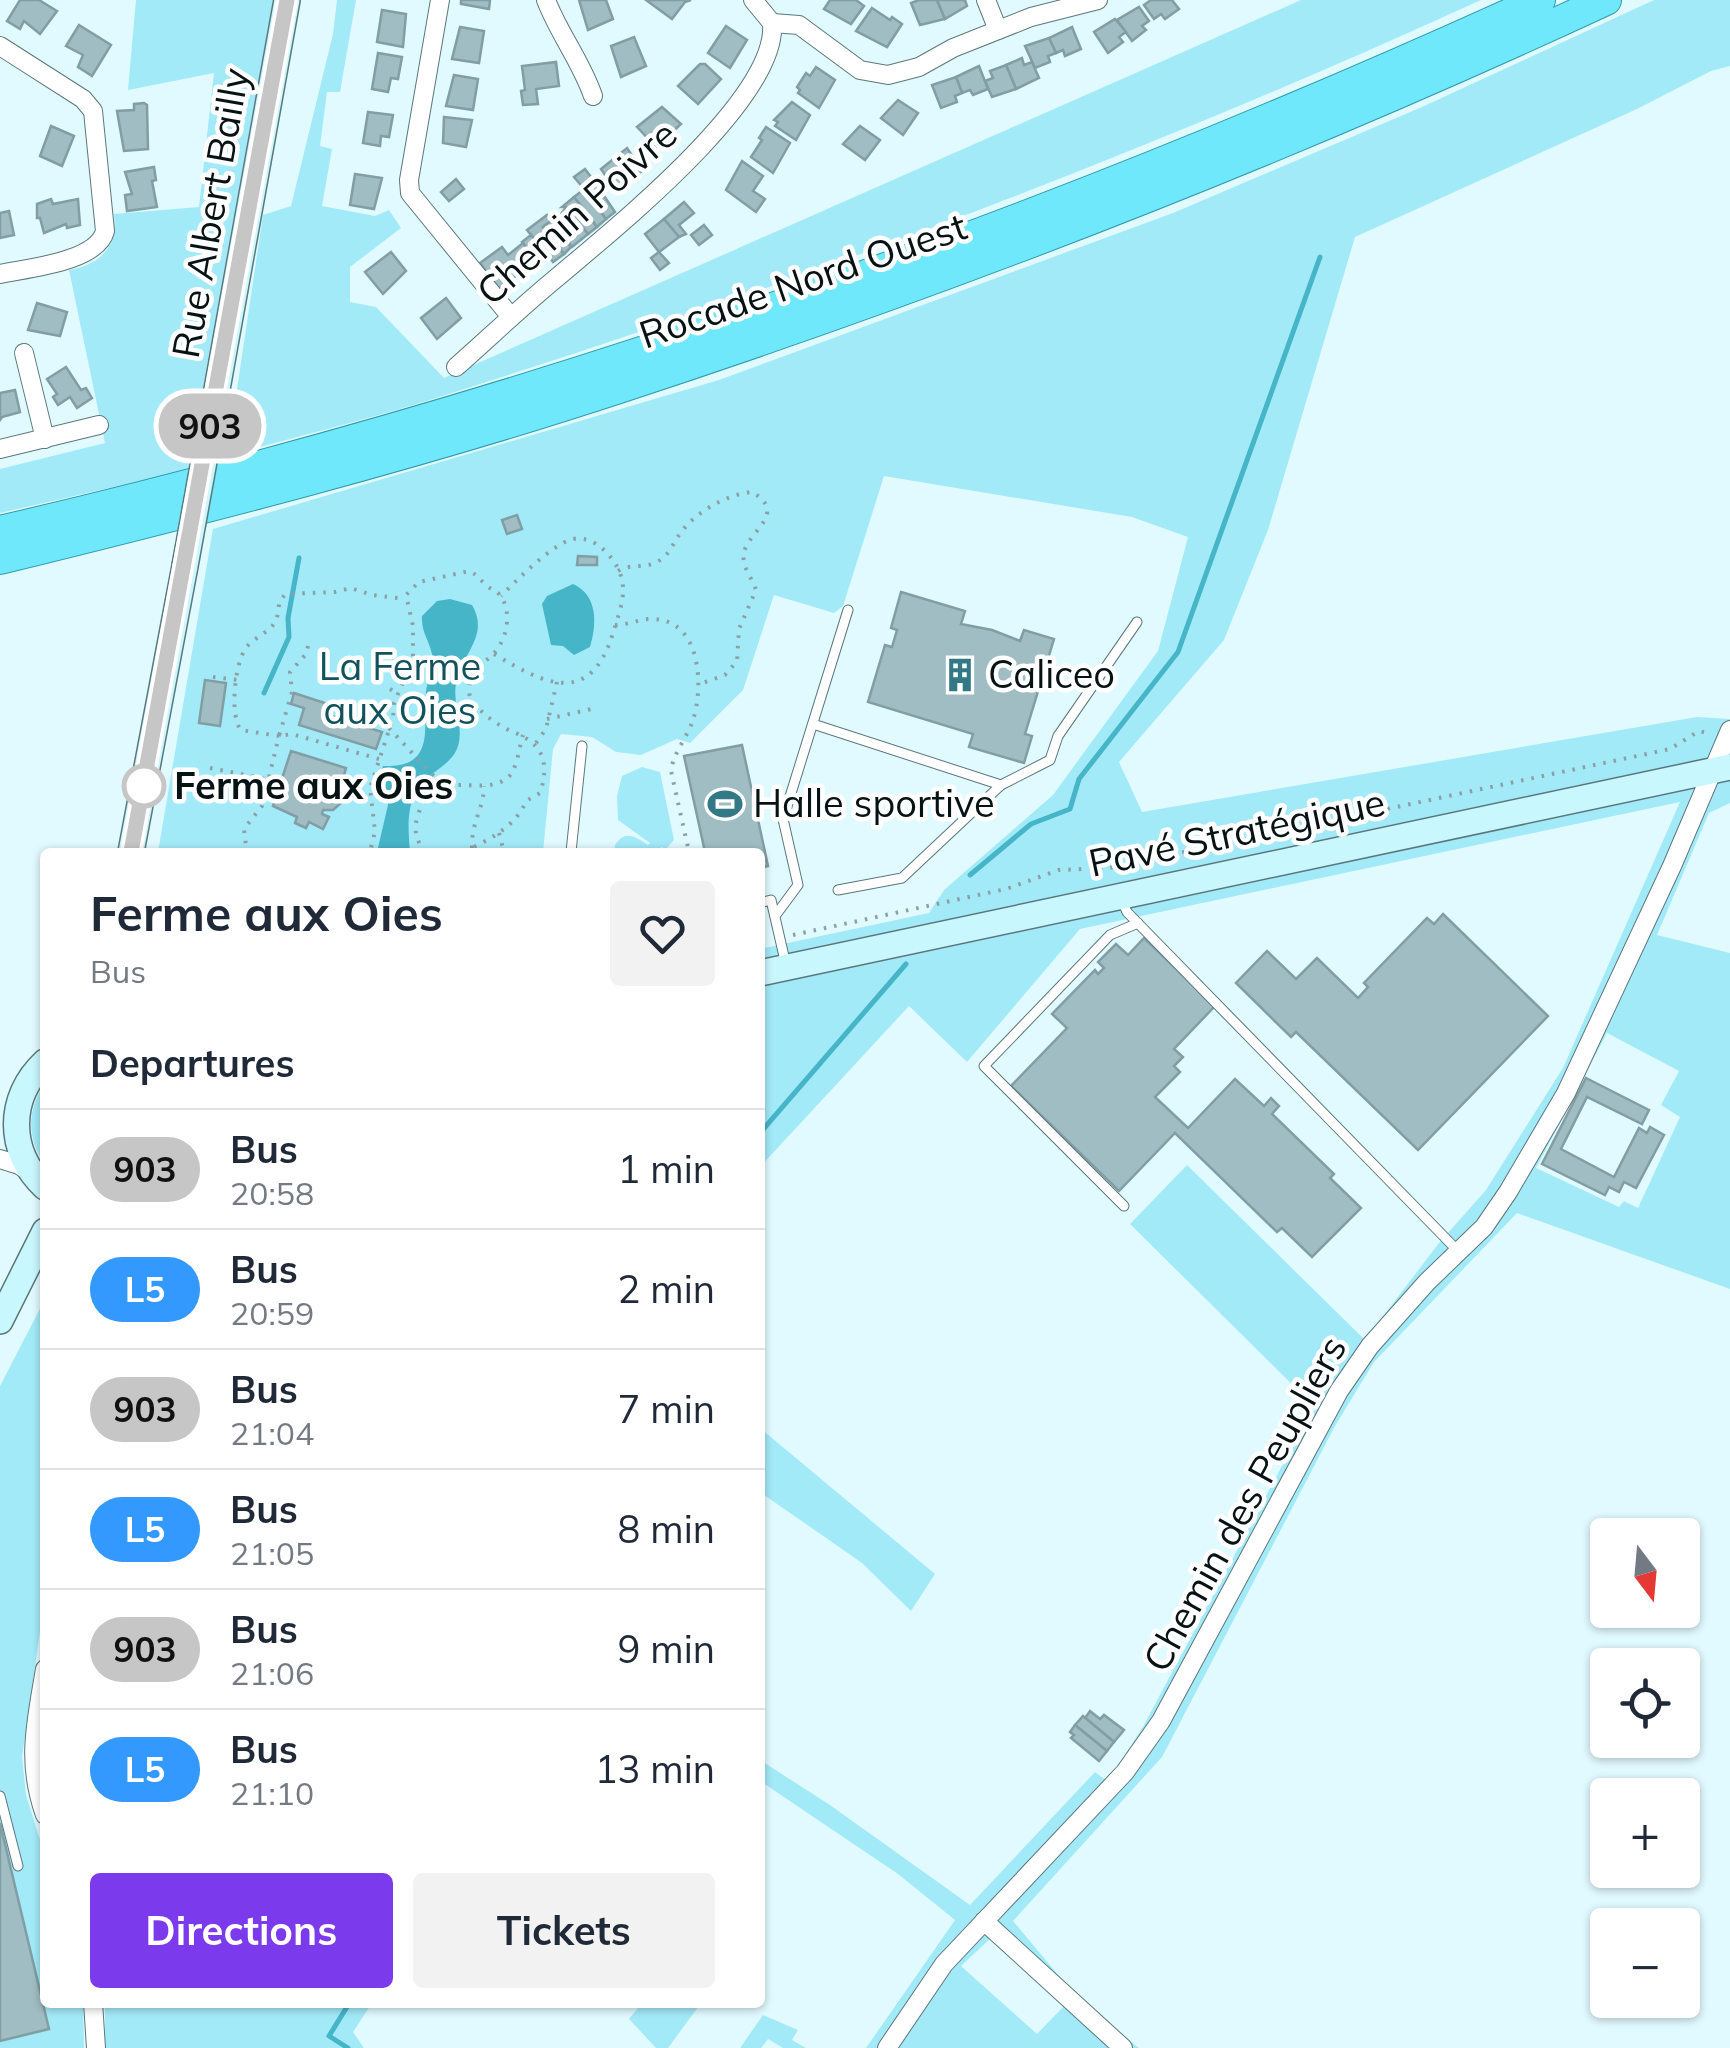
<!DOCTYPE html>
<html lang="en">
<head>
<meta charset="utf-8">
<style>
  body { margin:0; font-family:Mulish,sans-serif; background:#f2f2f3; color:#1f2937; height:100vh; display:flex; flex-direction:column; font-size:38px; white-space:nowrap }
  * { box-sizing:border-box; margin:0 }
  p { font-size:32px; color:#747a83 }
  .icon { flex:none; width:55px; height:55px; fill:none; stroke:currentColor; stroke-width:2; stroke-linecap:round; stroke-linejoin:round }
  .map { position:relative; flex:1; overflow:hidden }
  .drawer { position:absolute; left:40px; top:848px; width:725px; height:1160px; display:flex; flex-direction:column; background:#fff; border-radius:10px; box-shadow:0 2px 8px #0004 }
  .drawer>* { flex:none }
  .badge { padding:0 20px; border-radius:32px; font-size:35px; line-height:65px }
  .needle { width:65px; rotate:164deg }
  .controls { position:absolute; left:1590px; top:1518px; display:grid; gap:20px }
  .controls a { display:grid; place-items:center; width:110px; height:110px; border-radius:10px; background:#fff; box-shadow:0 2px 8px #0004; font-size:50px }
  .map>.badge { position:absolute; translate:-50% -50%; box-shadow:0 0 0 5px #fff }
  h2 { padding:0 50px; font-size:38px; line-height:90px }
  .round { display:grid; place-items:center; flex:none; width:105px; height:105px; border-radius:10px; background:#f2f2f3 }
  .overview { display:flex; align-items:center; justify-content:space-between; height:170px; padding:0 50px }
  h1 { font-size:48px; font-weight:700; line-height:75px }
  .action { display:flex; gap:20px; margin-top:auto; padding:20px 50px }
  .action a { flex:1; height:115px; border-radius:10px; background:#7c3aed; color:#fff; font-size:40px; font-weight:700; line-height:115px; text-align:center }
  .action a+a { background:#f2f2f3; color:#1f2937 }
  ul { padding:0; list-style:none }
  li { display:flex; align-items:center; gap:30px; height:120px; padding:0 50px; border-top:2px solid #e0e1e3 }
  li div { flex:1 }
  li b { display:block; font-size:38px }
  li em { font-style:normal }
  li .badge { min-width:110px; font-weight:700; text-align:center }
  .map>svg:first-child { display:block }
  .green { fill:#a3eaf8; fill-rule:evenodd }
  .water { fill:#46b5c8 }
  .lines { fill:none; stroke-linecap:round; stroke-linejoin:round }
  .stream { stroke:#46b5c8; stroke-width:5 }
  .building { fill:#9fbdc2; stroke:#819ea4; stroke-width:2.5 }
  .service-casing { stroke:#5b777c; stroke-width:11 }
  .minor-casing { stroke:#5b777c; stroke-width:20 }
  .secondary-casing { stroke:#5b777c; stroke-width:28 }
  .trunk-casing { stroke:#339aab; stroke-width:32 }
  .path { stroke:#8ca0a4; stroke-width:4; stroke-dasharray:2.5 8; stroke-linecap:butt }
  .service { stroke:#fff; stroke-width:9 }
  .minor { stroke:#fff; stroke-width:18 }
  .secondary { stroke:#c9f7fe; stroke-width:25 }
  .trunk { stroke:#6fe8fc; stroke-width:30 }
  .secondary-bridge-casing { stroke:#5b777c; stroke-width:28; stroke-linecap:butt }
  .secondary-bridge { stroke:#c9f7fe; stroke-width:25 }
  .line-casing { stroke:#fff; stroke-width:22 }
  .line { stroke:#c6c6c6; stroke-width:15 }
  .stop-dot { fill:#fff; stroke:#c6c6c6; stroke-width:5 }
  .labels { text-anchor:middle; stroke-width:9; stroke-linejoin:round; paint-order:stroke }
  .street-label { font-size:38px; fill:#071214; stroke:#fff }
  .park-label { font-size:38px; fill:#12525c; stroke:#fff }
  .poi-label { font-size:38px; fill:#071214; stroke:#fff; text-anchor:start }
  .stop-label { font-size:38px; font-weight:bold; fill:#071214; stroke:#fff; text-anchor:start }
</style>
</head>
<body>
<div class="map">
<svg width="1730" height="2048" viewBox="0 0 1730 2048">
  <rect width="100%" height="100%" fill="#e1faff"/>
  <g class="green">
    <path d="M136 0H273L188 470 0 513V469L105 443 69 270C101 265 118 246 114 214L199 207 214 73 128 90Z"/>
    <path d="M337 0H356L340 92H327L320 146 332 149 322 206 375 216 389 210 401 228 350 267V302L376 307 444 378 1301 0H1481C1147 153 803 282 452 393 378 417 302 435 227 456L263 215 291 206 333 34Z"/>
    <path d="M1654 0H1730V66L1711 71 1637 109 1355 237 1268 530 1224 640 1119 762 1142 812 1697 717 1730 719V803L1709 813 1657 935 1730 953V1289L1517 1213 1374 1362 1335 1426 1162 1757 1013 1921 1080 2001 1139 2048H866L955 1920 898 1874 760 1781V1760L830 1805 970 1905 1095 1772 1108 1782 1144 1725 1314 1406 1130 1224 1187 1165 1365 1340 1439 1243 1486 1190 1563 1068 1680 802 1080 929 967 1062 909 1006 760 1167V949L929 913 944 890 1053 795 1158 651 1188 537 1132 517 884 476 843 606 834 613 774 595 743 690 690 743 677 739 641 755 616 752 592 737 561 734 553 749 543 852H158L213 529 719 380 1173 213 1422 107ZM1607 1033 1679 1071 1661 1105 1680 1117 1638 1208 1624 1201 1619 1207 1536 1168ZM992 1937 1064 2006 1037 2034 961 1966Z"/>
    <path d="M642 767 660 772 674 840 666 849 661 847 659 852H614L615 845C625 829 636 837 648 845L650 843 618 820 617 796 622 776Z"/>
    <path d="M45 1084V1165C27 1139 26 1110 45 1084Z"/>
    <polygon points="45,1299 45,1596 22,1757 26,1795 45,1856 45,2002 83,2003 84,2048 0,2048 0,1386"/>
    <polygon points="760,1428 935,1574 911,1611 862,1563 760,1492"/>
    <polygon points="643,2002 701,2002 701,2003 668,2048 656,2048 629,2019"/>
    <polygon points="105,2003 372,2003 353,2032 364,2048 105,2048"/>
    <polygon points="763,2015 798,2030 792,2040 806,2048 783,2048 768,2039 761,2048 740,2048"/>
  </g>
  <g class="water">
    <path d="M573 584C598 595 597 624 590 647L574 655 563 646 551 645 542 604 547 596Z"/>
    <path d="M450 599 472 605C490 636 462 652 456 684 452 706 467 732 455 753 448 764 435 771 426 779 405 798 408 828 410 852H377L388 805 387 797 376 789 383 766C438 768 422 726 426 692 427 680 435 667 432 654 429 640 421 632 422 616L437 601Z"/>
  </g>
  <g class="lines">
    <g class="stream">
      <polyline points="264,693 289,637 288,618 299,558"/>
      <polyline points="970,875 1031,824 1070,809 1079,779 1178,652 1320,257"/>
      <polyline points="760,1133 906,964"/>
      <polyline points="348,2048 329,2036 350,2002"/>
    </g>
  </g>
  <g class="building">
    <polygon points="20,0 39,0 57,11 40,34 24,21 20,29 7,21"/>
    <polygon points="461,0 490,0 489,9 461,4"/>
    <polygon points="579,0 606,0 613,19 588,30"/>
    <polygon points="646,0 691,0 685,2 672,19"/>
    <polygon points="830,0 856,0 864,6 851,24 824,9"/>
    <polygon points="919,0 937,0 945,19 920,25 911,3"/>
    <polygon points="937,0 965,0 967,6 945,19"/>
    <polygon points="1151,0 1172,0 1179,9 1165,19 1161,14 1154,19 1144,5"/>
    <polygon points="1139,7 1149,21 1142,26 1146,30 1132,41 1117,20"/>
    <polygon points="872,8 890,20 892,17 902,24 887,47 856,31"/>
    <polygon points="382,10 406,14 403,47 377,42"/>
    <polygon points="1115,19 1126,32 1119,37 1123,42 1108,53 1094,32"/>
    <polygon points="79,25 111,45 92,76 78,67 83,55 66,46"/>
    <polygon points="726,26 747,40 730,68 708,53"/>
    <polygon points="460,27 484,31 479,63 452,59"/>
    <polygon points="1072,27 1081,49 1065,56 1063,50 1056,53 1049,38"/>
    <polygon points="634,37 646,66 621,77 611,46"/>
    <polygon points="1049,38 1056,53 1048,56 1050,62 1035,68 1025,46"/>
    <polygon points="378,53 402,57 398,79 391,78 388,92 372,89"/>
    <polygon points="1022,58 1024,65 1032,62 1039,78 1016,89 1006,65"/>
    <polygon points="556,62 559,86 536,89 538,104 523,105 521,91 525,90 522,66"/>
    <polygon points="700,64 705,64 721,79 698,104 678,86"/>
    <polygon points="1006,65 1016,89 992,97 985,81 993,78 990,71"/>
    <polygon points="979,66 988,89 973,95 970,90 962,93 956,77"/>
    <polygon points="816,67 835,80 819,108 798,93 800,90 797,87 806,73 810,76"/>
    <polygon points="454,75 478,79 473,110 446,106"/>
    <polygon points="956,77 962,93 955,96 957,102 941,108 932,85"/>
    <polygon points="898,100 918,113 903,135 881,118"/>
    <polygon points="792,102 810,115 796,140 775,126 778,122 774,120"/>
    <polygon points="144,103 147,105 148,149 124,151 117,111 134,110 134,104"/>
    <polygon points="662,107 681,124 656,147 637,127"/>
    <polygon points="368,112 393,115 389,137 381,136 380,146 363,143"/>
    <polygon points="444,117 472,120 466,147 443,143"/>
    <polygon points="51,126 74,136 62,166 40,156"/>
    <polygon points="860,126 880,140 865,160 843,144"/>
    <polygon points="766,127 790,143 773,173 751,157 762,140 759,138"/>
    <polygon points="627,148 642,171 616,191 601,169"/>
    <polygon points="742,161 763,176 753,191 765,199 756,212 726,190"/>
    <polygon points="154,167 156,180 152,181 157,207 127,211 125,195 132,194 125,172"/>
    <polygon points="585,169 594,181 584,189 574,177"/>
    <polygon points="355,174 382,178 374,209 350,205"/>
    <polygon points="456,179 464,189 449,201 441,192"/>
    <polygon points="594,181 615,212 606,219 588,195 594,190 590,184"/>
    <polygon points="583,190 606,219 597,227 574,197"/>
    <polygon points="574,197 597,227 588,234 566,207 562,207"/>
    <polygon points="51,199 53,204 78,199 80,225 67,228 66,224 44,233 40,218 37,218 37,204"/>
    <polygon points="684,202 694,213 679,225 686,234 679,237 664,219"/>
    <polygon points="566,207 588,234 572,247 551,219 557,214 559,217"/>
    <polygon points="9,211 14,235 0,238 0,213"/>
    <polygon points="547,215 552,220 543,227 564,254 553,262 540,245 548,239 544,233 535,240 527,230"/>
    <polygon points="664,219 679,237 659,252 645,234"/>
    <polygon points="552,220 571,247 564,254 543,227"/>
    <polygon points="704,225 712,235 699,245 691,235"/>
    <polygon points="531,235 545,252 535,259 522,242"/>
    <polygon points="523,243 536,261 499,289 480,263 502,247 508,255"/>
    <polygon points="391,252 406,271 383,294 365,272"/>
    <polygon points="659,252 669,263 660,270 651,258"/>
    <polygon points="446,298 461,318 437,339 421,318"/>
    <polygon points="37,303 67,312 60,336 28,330"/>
    <polygon points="66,367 81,390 86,388 92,398 77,408 70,397 58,405 53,397 57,394 47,379"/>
    <polygon points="15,390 20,412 2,417 0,420 0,393"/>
    <polygon points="517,515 522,529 507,534 502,520"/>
    <polygon points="578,556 597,557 597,565 577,565"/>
    <polygon points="901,592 965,611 961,624 992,630 1020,641 1024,630 1054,639 1025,734 1032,736 1024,763 969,747 973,734 868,702 885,645 892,647 897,630 891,628"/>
    <polygon points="205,680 226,683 220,726 199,723"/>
    <polygon points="294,693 328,704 325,714 382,732 376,749 299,725 304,708 291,704"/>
    <polygon points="742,745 768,866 760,868 760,852 705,852 684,756"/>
    <polygon points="291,751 346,768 342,782 335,780 334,783 342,791 341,803 333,810 323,810 322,814 329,817 323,829 309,822 306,828 295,823 297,817 273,806"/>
    <polygon points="1443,914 1548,1016 1418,1150 1296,1032 1291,1037 1236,983 1267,951 1296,979 1317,958 1358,998 1368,987 1364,983 1427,918 1434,924"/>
    <polygon points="1144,938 1215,1006 1174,1049 1183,1057 1174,1066 1180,1072 1155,1097 1188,1128 1235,1079 1264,1106 1271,1098 1279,1106 1272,1114 1334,1174 1330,1178 1361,1208 1312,1257 1282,1228 1277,1232 1175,1133 1119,1191 1011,1086 1067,1028 1052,1014 1095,970 1098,974 1104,968 1098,962 1116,944 1128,955"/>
    <polygon points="1586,1078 1649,1110 1642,1124 1587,1097 1561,1149 1614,1177 1639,1128 1647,1133 1650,1127 1664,1135 1636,1188 1624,1182 1619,1192 1609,1187 1605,1195 1542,1164"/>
    <polygon points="1090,1711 1100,1719 1104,1715 1124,1730 1114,1742 1085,1718"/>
    <polygon points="1083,1716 1114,1742 1107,1751 1075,1725"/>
    <polygon points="1075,1725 1107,1751 1099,1761 1071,1738 1074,1735 1070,1732"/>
    <polygon points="0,1823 49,2029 0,2041"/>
  </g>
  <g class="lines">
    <g class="service-casing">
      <g id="service">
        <polyline points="813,724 1001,785 1050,760 1058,736 1137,622"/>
        <polyline points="571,852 582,746"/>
        <polyline points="838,890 902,878 1001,785"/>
        <polyline points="1122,901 1127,912 1459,1252"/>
        <polyline points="760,903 771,900 786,965"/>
        <polyline points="775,916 798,885 783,819 848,610"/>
        <polyline points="1124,1206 984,1066 1110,935 1138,923"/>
        <polyline points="0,1796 18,1866"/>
      </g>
    </g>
    <g class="minor-casing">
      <g id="minor">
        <polyline points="440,0 409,180 410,193 511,317"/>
        <path d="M546 0C559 34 581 61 593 96"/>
        <polyline points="986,0 998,30"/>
        <polyline points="772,23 799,25 860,70 888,75 919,67 953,48 1031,17 1098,0"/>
        <path d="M0 46 83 99 93 111 105 231C97 262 28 268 0 274"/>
        <polyline points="24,353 45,439"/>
        <path d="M456 367C489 338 520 308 554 280 609 233 779 99 772 23L753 0"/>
        <polyline points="0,449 99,425"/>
        <polyline points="0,1159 19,1165 31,1173"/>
        <path d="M45 1669C36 1723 26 1762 45 1815"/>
        <polyline points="984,1921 1123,2048"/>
        <polyline points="93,2002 96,2048"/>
        <polyline points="887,2048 944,1964 1125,1772 1161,1721 1339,1391 1370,1346 1427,1282 1484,1227 1508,1192 1566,1093 1672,866 1730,730"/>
      </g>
    </g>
    <g class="secondary-casing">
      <g id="secondary">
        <polyline points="210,428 287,0"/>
        <polyline points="131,852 185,566"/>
        <polyline points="760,973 1730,767"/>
        <path d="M45 1062C7 1097 7 1152 45 1187"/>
        <polyline points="0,1321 45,1231"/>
      </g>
    </g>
    <g class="trunk-casing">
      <g id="trunk">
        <path d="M0 531C530 408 1046 226 1540 0"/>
        <path d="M0 559C208 508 415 455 619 388 955 278 1285 149 1606 0"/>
      </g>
    </g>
    <g class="path">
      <path d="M618 571C631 563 644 569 657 562 671 554 673 542 682 531 697 511 728 494 752 492 788 513 750 530 744 552 741 567 752 577 756 590L739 629 737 661 725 675 700 684"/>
      <path d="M615 625C629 625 641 618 654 619 701 621 704 686 693 720 687 738 673 753 671 771L689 852"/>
      <polyline points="308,646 306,654 290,672 292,692 279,736 292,734 379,759"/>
      <path d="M494 654C546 685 590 707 613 633 617 620 624 601 623 588 623 565 597 534 573 539 552 544 517 580 501 596"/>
      <polyline points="213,677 238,680"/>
      <polyline points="390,689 399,694"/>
      <polyline points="547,719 596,708"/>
      <polyline points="389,728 443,786"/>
      <polyline points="536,743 546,729 557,682"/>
      <polyline points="210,768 267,779"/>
      <polyline points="499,833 504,852"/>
      <path d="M472 848C471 822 484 808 484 786"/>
      <path d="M251 852 246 846 244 829 262 806 279 736 241 730C229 716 235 662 246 648 254 637 269 633 275 622 281 611 275 604 286 594L335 592 351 588 372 595 405 599"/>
      <polyline points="336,852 348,852"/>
      <path d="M362 852 371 848 375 831 370 788 393 718 394 703 413 660V626L406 595 419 582 469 571C478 575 480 580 487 586 492 590 495 590 500 595 512 611 508 638 494 653 482 666 470 669 469 690 468 706 500 727 513 732 543 743 550 763 540 793L526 801C516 827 487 841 463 852"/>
      <path d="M425 852C416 840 413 830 418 815 434 764 478 798 506 779 517 772 519 747 523 735"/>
      <polyline points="793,935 1006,889 1059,870 1109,868 1670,749 1699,731 1711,734"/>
    </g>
    <use href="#service" class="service"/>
    <use href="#minor" class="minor"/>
    <use href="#secondary" class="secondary"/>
    <use href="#trunk" class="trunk"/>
    <g class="secondary-bridge-casing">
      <polyline id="secondary-bridge" points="185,566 210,428"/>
    </g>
    <use href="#secondary-bridge" class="secondary-bridge"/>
  </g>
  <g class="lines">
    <g class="line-casing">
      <polyline id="line" points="131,852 287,0"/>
    </g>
    <use href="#line" class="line"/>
  </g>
  <defs>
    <g id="building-bare" transform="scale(2.7)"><path d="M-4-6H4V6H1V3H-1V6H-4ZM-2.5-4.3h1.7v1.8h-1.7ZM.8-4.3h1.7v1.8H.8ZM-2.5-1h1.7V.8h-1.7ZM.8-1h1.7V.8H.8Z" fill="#337985" stroke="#fff" stroke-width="2.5" paint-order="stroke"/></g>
    <g id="stadium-bare" transform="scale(2.7)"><path d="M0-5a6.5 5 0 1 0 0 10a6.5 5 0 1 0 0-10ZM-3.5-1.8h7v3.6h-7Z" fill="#337985" stroke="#fff" stroke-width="2.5" paint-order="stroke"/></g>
  </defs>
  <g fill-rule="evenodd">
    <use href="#building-bare" x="960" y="675"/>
    <use href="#stadium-bare" x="725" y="804"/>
  </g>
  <circle class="stop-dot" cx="144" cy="786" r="20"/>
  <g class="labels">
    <g class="street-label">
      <text transform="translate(211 213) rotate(-80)" y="13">Rue Albert Bailly</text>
      <text transform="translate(577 213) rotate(-42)" y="13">Chemin Poivre</text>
      <text transform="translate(803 281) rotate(-19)" y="13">Rocade Nord Ouest</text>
      <text transform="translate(1237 833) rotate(-12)" y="13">Pavé Stratégique</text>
      <text transform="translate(1245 1504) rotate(-61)" y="13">Chemin des Peupliers</text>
    </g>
    <g class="park-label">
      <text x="400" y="680">La Ferme<tspan x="400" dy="44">aux Oies</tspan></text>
    </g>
    <g class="poi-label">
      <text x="988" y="688">Caliceo</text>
      <text x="753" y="817">Halle sportive</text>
    </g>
    <g class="stop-label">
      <text x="174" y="799">Ferme aux Oies</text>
    </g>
  </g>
</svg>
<div class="controls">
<a><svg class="needle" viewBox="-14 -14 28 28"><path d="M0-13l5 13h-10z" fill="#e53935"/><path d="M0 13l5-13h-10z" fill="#747a83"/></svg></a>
<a><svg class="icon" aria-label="locate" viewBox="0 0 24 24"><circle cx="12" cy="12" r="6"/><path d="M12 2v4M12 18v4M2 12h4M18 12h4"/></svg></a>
<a>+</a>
<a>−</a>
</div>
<b class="badge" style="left:210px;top:426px;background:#c6c6c6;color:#111">903</b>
<section class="drawer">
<div class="overview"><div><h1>Ferme aux Oies</h1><p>Bus</p></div><a class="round"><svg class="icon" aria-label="heart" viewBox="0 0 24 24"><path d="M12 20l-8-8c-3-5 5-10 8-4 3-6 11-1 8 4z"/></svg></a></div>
<h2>Departures</h2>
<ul>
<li><span class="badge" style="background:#c6c6c6;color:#111">903</span><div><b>Bus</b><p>20:58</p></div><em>1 min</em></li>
<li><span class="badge" style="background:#39f;color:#fff">L5</span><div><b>Bus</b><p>20:59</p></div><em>2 min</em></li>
<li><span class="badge" style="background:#c6c6c6;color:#111">903</span><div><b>Bus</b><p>21:04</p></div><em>7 min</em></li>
<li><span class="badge" style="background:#39f;color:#fff">L5</span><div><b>Bus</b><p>21:05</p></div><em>8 min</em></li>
<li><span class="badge" style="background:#c6c6c6;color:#111">903</span><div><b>Bus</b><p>21:06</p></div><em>9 min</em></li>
<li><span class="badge" style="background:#39f;color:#fff">L5</span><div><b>Bus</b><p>21:10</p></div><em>13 min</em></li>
</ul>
<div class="action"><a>Directions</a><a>Tickets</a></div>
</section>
</div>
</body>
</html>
